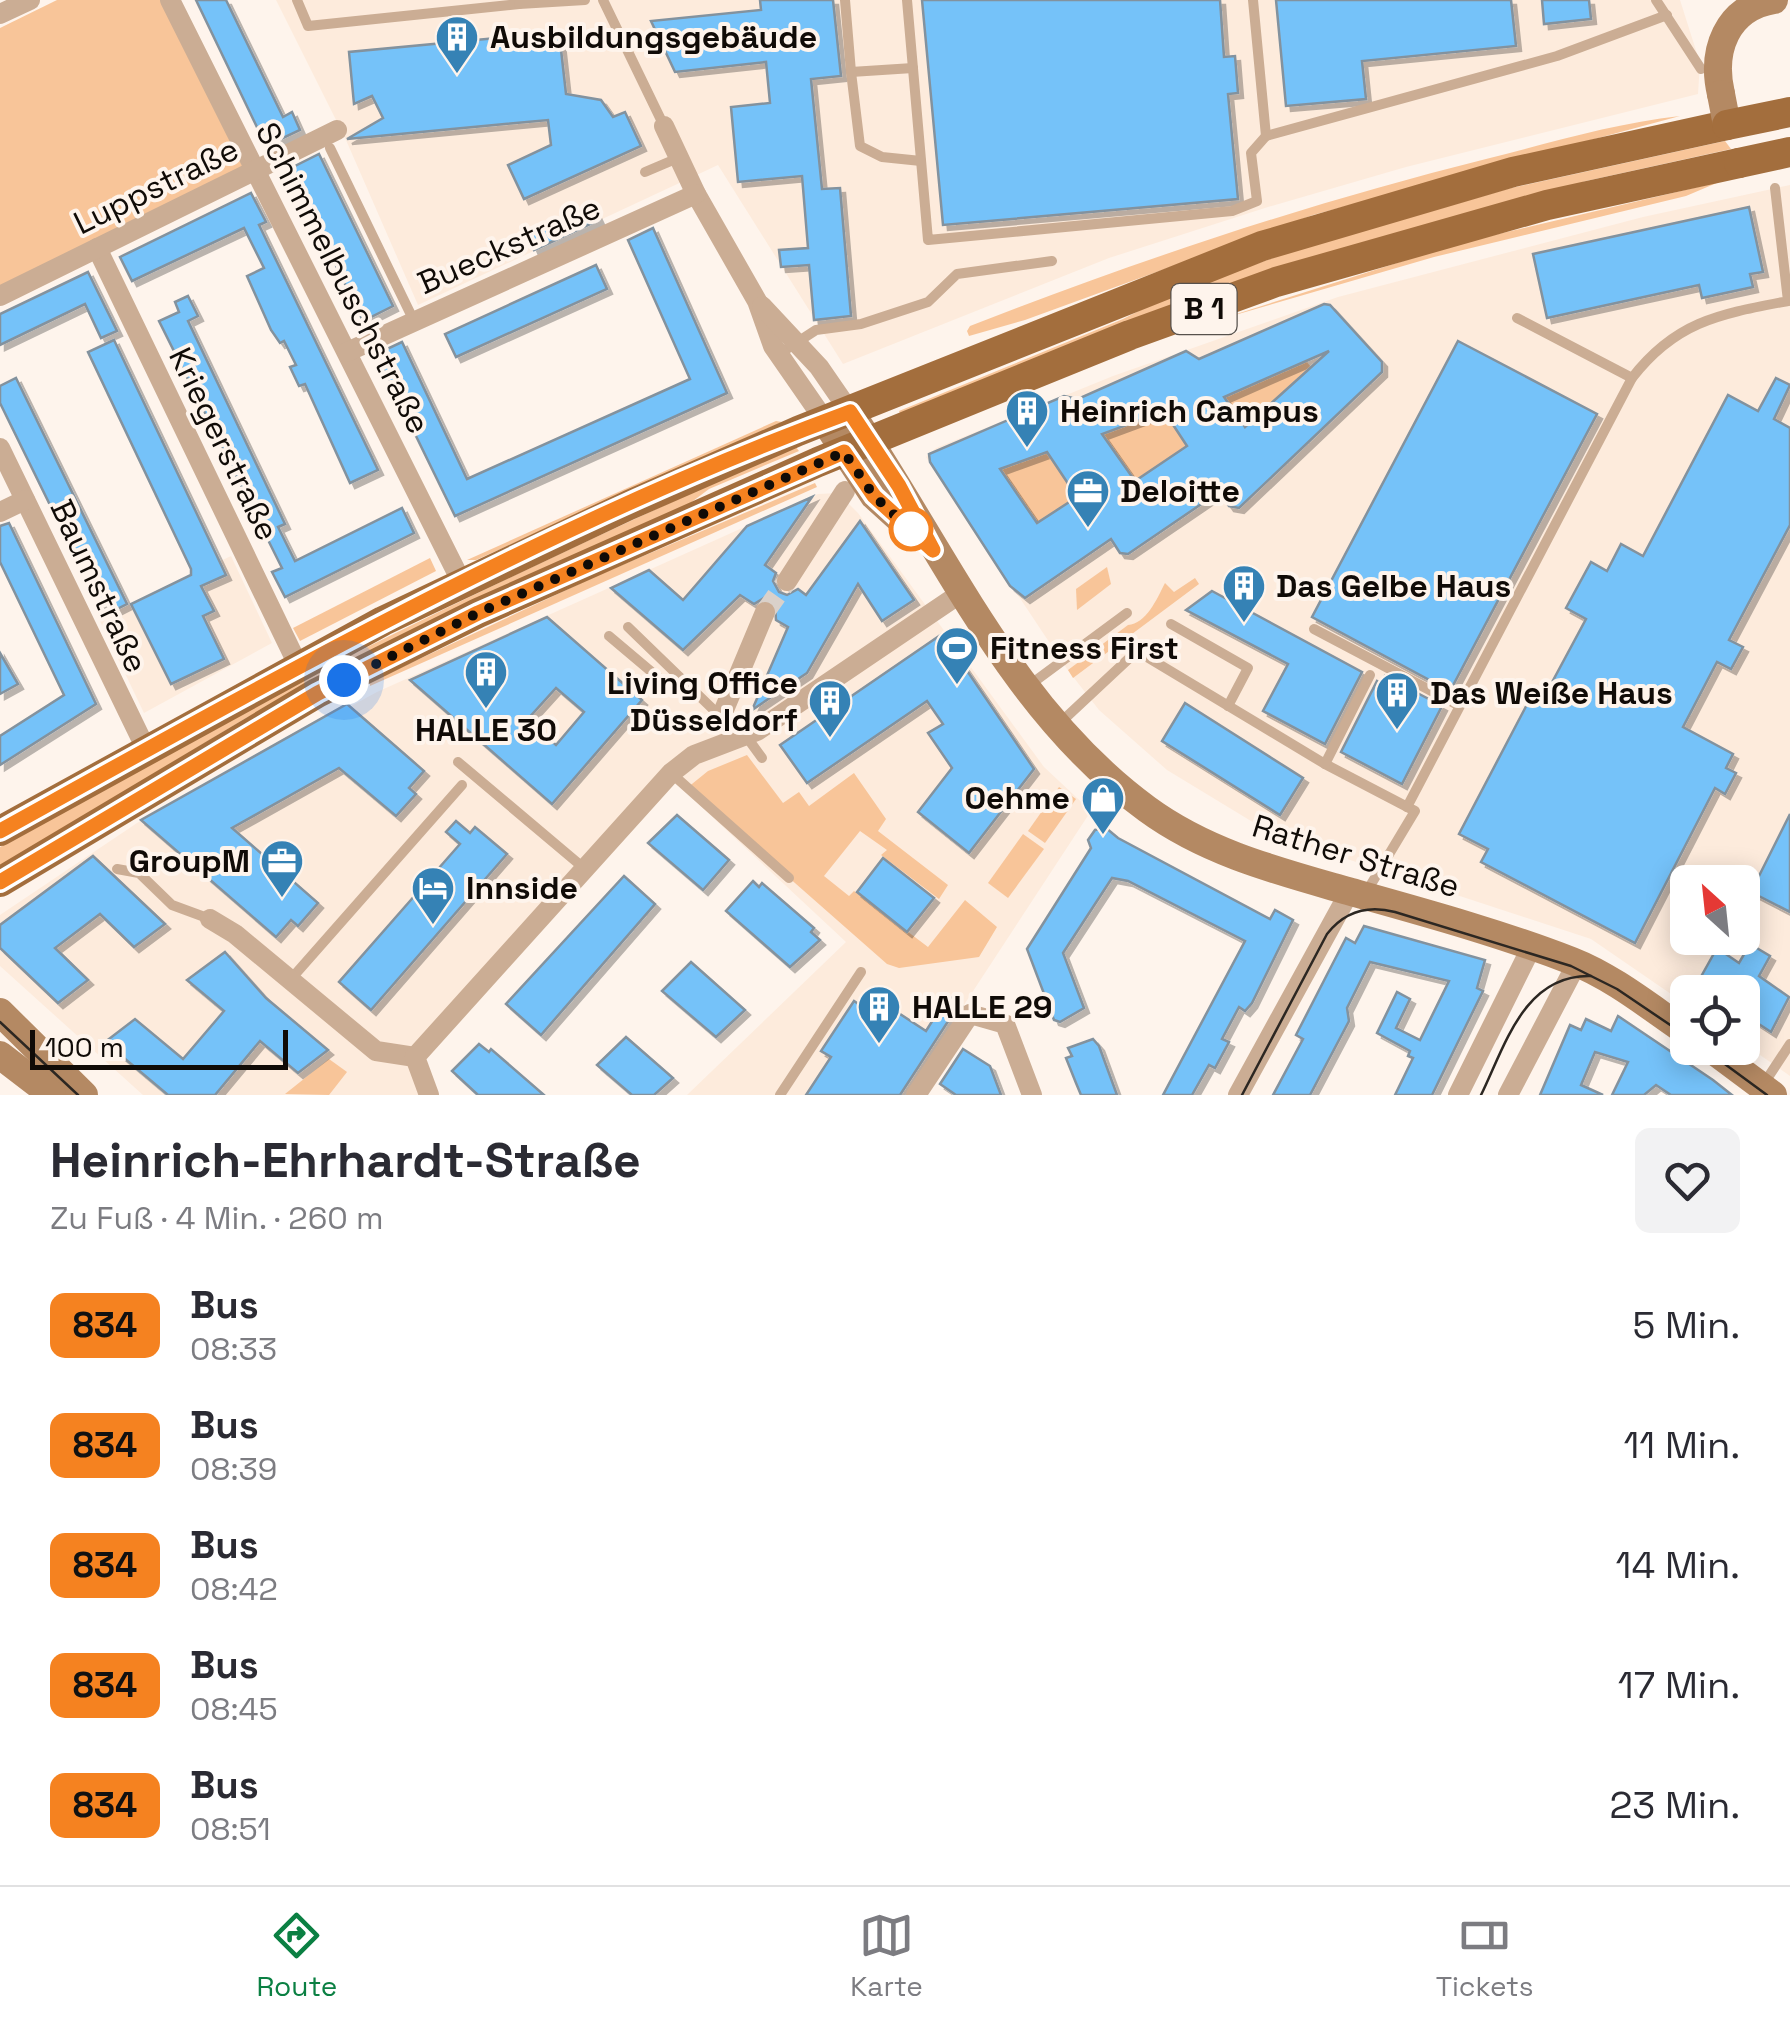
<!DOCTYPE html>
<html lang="de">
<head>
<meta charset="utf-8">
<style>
  body { margin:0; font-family:"Space Grotesk",sans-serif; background:#f2f2f3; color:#2b2b33; height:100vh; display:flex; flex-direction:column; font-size:38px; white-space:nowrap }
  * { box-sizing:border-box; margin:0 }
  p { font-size:32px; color:#7c7c81 }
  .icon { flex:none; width:55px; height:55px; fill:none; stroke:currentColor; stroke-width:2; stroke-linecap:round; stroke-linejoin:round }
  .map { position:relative; height:1095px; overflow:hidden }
  .panel { display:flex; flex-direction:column; background:#fff; flex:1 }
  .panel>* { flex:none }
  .badge { padding:0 20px; border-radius:15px; font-size:35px; line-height:65px }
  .needle { width:65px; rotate:333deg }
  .fabs { position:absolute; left:1670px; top:865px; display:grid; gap:20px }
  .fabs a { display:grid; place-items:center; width:90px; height:90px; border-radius:15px; background:#fff; box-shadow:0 5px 25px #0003; font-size:50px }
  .scale { position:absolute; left:30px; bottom:25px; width:258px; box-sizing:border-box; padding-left:10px; border:5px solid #100b07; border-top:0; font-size:28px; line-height:35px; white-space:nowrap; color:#100b07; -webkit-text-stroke:8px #fef4ec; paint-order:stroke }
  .you { position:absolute; width:50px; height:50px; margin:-25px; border:8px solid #fff; border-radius:50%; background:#1a73e8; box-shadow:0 0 0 15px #1a73e833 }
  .map>.badge { position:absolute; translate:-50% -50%; box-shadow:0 0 0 5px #fff }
  .round { display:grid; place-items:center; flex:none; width:105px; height:105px; border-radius:15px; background:#f2f2f3 }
  .headline { display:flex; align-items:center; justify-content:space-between; height:170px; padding:0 50px }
  h1 { font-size:48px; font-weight:600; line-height:75px }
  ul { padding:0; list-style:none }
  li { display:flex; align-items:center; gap:30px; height:120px; padding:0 50px }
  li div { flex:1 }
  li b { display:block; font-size:38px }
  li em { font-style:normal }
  li .badge { min-width:110px; font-weight:700; text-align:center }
  .tabs { display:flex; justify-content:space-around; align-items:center; height:140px; border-top:2px solid #e1e1e2; background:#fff; font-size:28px; color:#7c7c81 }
  .tabs a { display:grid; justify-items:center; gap:5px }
  .tabs .active { color:#0b8043 }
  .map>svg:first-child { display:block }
  .built { fill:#fdebdc; fill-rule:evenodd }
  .green { fill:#f8c599 }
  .building { fill:#75c2f9; stroke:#83929e; stroke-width:2.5; fill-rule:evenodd; filter:url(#shadow) }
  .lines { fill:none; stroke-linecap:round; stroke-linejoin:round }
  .street-tunnel { stroke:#dad1ca; stroke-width:20; stroke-dasharray:20 10; stroke-linecap:butt }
  .lane { stroke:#cbad94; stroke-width:10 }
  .street { stroke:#cbad94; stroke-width:20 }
  .secondary { stroke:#b48963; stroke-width:28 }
  .primary { stroke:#a36e3d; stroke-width:30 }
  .tram { stroke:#2c2722; stroke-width:2.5 }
  .secondary-bridge { stroke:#b48963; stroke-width:28 }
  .primary-bridge { stroke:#a36e3d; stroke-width:30 }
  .line-casing { stroke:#fff; stroke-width:22 }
  .line { stroke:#f58220; stroke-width:15 }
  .walk { stroke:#100b07; stroke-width:10; stroke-dasharray:0 18 }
  .stop-dot { fill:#fff; stroke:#f58220; stroke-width:5 }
  .labels { text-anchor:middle; stroke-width:8; stroke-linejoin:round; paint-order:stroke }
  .shield { fill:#fef4ec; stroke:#57514c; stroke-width:2.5 }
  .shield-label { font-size:30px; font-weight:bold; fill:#100b07 }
  .poi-label { font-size:32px; font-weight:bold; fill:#100b07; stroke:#fef4ec; text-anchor:start }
  .street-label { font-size:32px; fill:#100b07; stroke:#fef4ec }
</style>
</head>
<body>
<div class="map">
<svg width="1790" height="1095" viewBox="0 0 1790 1095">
  <defs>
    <filter id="shadow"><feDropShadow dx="5" dy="5" stdDeviation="0" flood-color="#0004"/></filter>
  </defs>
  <rect width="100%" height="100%" fill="#fef4ec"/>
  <g class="built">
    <polygon points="276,0 1680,0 1700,63 1698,94 1406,167 1268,207 1109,258 843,364 718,165 418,305 346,140"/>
    <path d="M1790 185V1076L1743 1043 1742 992H1688L1687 1005 1591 939 1274 835 1167 770 1099 710 1067 669 926 457 936 448 1113 376 1338 297 1643 217ZM1688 882H1742V938H1688Z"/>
    <polygon points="838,493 858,513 1044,767 1091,811 905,1095 687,1095 846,942 676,783 660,790 414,1059 428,1095 143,1095 0,966 0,915 137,823 377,692 818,494"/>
    <polygon points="231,556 272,643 144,713 99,619"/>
  </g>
  <g class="green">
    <polygon points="57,0 161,0 243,167 0,286 0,28"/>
    <path d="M1680 116 1313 215 1025 320 969 336 967 331 970 326C1139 260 1310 203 1486 159 1550 143 1615 123 1680 116Z"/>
    <polygon points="1725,141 1731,149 1586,181 901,416 899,411 1123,319 1172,294 1284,254 1507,189"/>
    <polygon points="1719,182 1686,196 1434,257 1211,322 1460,243"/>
    <polygon points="1306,361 1311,367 1245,427 1224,397"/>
    <polygon points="1164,411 1187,446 1135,481 1102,434"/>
    <polygon points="776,421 782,422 476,560 467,560"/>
    <path d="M795 446 799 451 709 489 681 510 246 718 0 867V847C256 694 524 568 795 446Z"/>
    <polygon points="1047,452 1077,497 1037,523 1000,469"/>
    <polygon points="815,483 817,487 370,686 370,682 594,577"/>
    <polygon points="430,558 436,571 300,641 293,628"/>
    <polygon points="1107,567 1111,584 1077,610 1076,589"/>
    <path d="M1195 578 1199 584 1073 678 1068 670 1128 625C1146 624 1157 599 1165 583L1174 592Z"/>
    <polygon points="747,755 783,803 799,792 809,806 854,773 886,819 878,831 948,885 939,899 881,855 887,850 860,831 824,876 849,896 854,891 928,947 965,900 997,927 979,957 899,968 887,964 687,788 708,771"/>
    <polygon points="1059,787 1076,799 1045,843 1028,831"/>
    <polygon points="1023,834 1044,849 1008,898 988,883"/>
    <polygon points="329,1059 347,1072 329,1095 285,1094"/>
  </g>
  <g class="building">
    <polygon points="196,0 226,0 283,117 292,112 300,130 266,146"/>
    <polygon points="760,0 833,0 841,76 811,79 822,189 840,188 851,316 814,320 809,265 781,267 779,250 808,248 802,176 738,182 731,107 770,103 766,62 675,72 651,21 761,10"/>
    <polygon points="922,0 1220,0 1224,57 1235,56 1238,93 1228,94 1238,199 943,225"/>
    <polygon points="1276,0 1511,0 1516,46 1362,61 1366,99 1286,106"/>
    <polygon points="1542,0 1589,0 1591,19 1544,24"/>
    <polygon points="559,32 566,94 601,100 613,117 625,112 641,146 524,199 508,165 551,145 548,120 347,139 383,118 372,96 354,104 349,52"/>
    <polygon points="319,154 393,306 363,321 289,169"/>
    <polygon points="251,193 266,222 259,225 378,470 350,483 305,384 299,386 290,367 296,365 284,341 280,343 271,330 247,276 264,268 244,228 132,281 120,257"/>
    <polygon points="592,205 599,220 534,250 527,234"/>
    <polygon points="1749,207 1763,272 1750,274 1753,287 1702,298 1699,285 1547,318 1533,254"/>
    <polygon points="653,228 727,393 455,516 376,354 402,342 467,479 690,379 628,240"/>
    <polygon points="596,265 607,289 456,357 445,334"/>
    <polygon points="88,272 117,331 101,338 85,304 0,345 0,314"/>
    <polygon points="188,296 198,316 188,321 285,524 278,527 295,561 402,508 414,533 285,597 272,572 282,568 159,321 179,312 175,302"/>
    <path d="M1324 304 1330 305 1382 362V372L1239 508 1229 506 1219 492 1128 554 1120 553 1111 539 1025 598 1010 586 930 462 929 454 1064 396 1078 399 1186 351 1199 359ZM1329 351 1245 427 1224 397ZM1164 411 1187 446 1135 481 1102 434ZM1047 452 1077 497 1037 523 1000 469Z"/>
    <polygon points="114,340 226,575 201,586 214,611 203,616 224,659 171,684 131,604 191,575 191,569 88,352"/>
    <polygon points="1458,341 1597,414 1450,691 1312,617"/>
    <polygon points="16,378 127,604 115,610 111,602 100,607 0,403 0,386"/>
    <polygon points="1776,378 1790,385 1774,419 1790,428 1790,525 1729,640 1743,647 1731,669 1717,662 1683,727 1733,754 1726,768 1736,773 1725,794 1715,788 1635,943 1481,862 1488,849 1459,834 1533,693 1543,699 1586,619 1566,608 1591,562 1607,571 1621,544 1643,556 1728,395 1758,411"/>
    <polygon points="812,497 765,565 776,573 773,581 779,592 787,595 798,589 806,595 860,521 914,600 882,621 858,584 807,673 752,710 788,627 776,620 775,603 764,598 754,604 740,595 683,650 611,588 649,570 683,600 747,526"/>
    <polygon points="9,523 96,704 0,765 0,736 64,695 0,562 0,526"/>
    <polygon points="1212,591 1362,672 1325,744 1263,711 1288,664 1186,610"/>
    <path d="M547 617 642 700 552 804 410 680ZM556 688 584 712 556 745 527 720Z"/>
    <polygon points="942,634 1034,769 969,853 918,812 952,768 928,733 943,724 927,701 807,783 780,745"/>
    <polygon points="0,653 18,684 0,694"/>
    <polygon points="1385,676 1442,706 1402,784 1341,752 1377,681 1381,683"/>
    <polygon points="1185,703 1303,778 1280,815 1162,741"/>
    <polygon points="347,704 424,771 409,788 416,794 396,816 339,768 232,828 318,903 298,926 291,920 276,937 141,820"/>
    <polygon points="1790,814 1790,912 1751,892"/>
    <polygon points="677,815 729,860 703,890 648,843"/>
    <polygon points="456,821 470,833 475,827 507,854 371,1010 339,982 460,844 446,832"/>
    <polygon points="1106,828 1118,838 1270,919 1275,910 1293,920 1252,1003 1245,1011 1239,1007 1222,1039 1229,1042 1215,1068 1209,1065 1192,1095 1163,1095 1245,941 1128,881 1112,878 1063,953 1084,1008 1060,1022 1054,1020 1027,949 1091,848 1088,840 1095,830"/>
    <polygon points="93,856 165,924 134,947 100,914 55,948 88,980 58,1003 0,948 0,925"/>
    <polygon points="883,858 934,898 907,932 857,892"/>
    <polygon points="624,876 655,904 541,1035 506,1004"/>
    <polygon points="753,881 759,887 762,883 814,928 811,932 820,940 790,967 726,911"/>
    <polygon points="1364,926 1485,960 1477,988 1483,991 1432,1095 1395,1095 1413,1058 1408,1056 1410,1051 1377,1033 1397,992 1410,999 1396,1028 1420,1040 1449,981 1370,962 1347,1008 1349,1021 1310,1095 1273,1095 1303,1039 1296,1035 1333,963 1346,938 1355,943"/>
    <polygon points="1750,944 1770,956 1759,976 1789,997 1771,1032 1742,1013 1742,992 1713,992 1698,982 1717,948 1739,963"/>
    <polygon points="225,952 266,998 328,1050 298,1073 260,1041 215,1095 168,1095 105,1042 135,1019 183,1059 224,1011 187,980"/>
    <polygon points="691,962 745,1010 716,1037 662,991"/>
    <polygon points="871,995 926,1031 948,996 960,1003 900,1095 806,1095 831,1057 821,1051 854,1001 863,1007"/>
    <polygon points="1618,1016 1713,1080 1732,1095 1671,1095 1656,1085 1644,1095 1612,1095 1628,1062 1595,1052 1581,1085 1603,1095 1540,1095 1570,1025 1581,1030 1586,1019 1611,1031"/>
    <polygon points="626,1037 673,1078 654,1095 632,1095 597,1065"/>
    <polygon points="1093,1039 1099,1046 1117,1095 1081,1095 1076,1083 1066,1058 1072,1056 1068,1048"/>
    <polygon points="479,1044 489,1052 491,1049 544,1095 478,1095 452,1071"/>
    <polygon points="963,1049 990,1066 1001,1095 956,1095 940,1084"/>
  </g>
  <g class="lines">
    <polyline class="street-tunnel" points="765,612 787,581"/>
    <g class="lane">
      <polyline points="297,0 308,26 519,4 518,0"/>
      <polyline points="603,0 664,126"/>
      <polyline points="845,0 851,72 913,68"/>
      <polyline points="907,0 928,240 1232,211 1257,201 1251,153 1266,136"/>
      <polyline points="1253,0 1266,136 1557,56 1667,15"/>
      <polyline points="1656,0 1701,69"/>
      <polyline points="519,4 585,0"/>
      <polyline points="851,72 860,146 882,157 921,161"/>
      <polyline points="330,148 414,321"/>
      <polyline points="645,172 678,158"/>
      <polyline points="1517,318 1632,378"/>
      <polyline points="779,354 816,330 861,324 928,302 957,274 1052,261"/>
      <polyline points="1171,624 1248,668 1228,706"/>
      <polyline points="628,627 721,717 733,740"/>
      <polyline points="1314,629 1458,705"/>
      <polyline points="609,636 660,679 686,687"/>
      <polyline points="1027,687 1127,613"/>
      <polyline points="1061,722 1137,651 1325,764 1415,811 1367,891"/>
      <polyline points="746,736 762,758"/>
      <polyline points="458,762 585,869"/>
      <polyline points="1325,764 1370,675"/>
      <polyline points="671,773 789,878"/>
      <path d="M1407 807 1632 378C1676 321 1720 314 1788 301L1775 188"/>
      <polyline points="117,869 139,873 172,905 210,919"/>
      <polyline points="291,979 462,785"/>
      <polyline points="1763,1085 1790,1044"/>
      <polyline points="780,1095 861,972"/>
    </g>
    <g class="street">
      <polyline points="170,0 462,583"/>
      <polyline points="0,14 30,0"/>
      <polyline points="664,126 696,194 757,301 773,346 825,421"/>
      <polyline points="97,248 298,665"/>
      <polyline points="0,296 337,130"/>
      <polyline points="762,306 819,367 850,412"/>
      <polyline points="347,352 696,194"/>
      <polyline points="0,448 146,749"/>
      <polyline points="0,512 25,500"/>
      <polyline points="787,581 845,491"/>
      <polyline points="721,717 765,612"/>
      <polyline points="210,919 235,934 376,1051 415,1057"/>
      <polyline points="429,1095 415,1057 671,773 694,755 757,731 961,593"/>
      <polyline points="916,1095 970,1014 1005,1024 1032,1095"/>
      <polyline points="1238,1095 1350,891"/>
      <polyline points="1458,1095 1532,946"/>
      <polyline points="1508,1095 1577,963"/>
    </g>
    <g class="secondary">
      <path d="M1721 94C1711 51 1726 8 1774 0"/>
      <path d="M850 412C943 548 1010 709 1147 809 1207 853 1278 871 1348 891 1423 912 1500 933 1572 961 1613 977 1651 1008 1688 1033"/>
      <polyline points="825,421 874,496 917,535"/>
      <polyline points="0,1012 84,1095"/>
      <polyline points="1710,1048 1773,1095"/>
      <polyline points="0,1055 52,1095"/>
    </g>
    <g class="primary">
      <polyline points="0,831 383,621 629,505 798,431 1262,246 1513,172 1727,125"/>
      <polyline points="0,882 317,693 478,613 818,462 1130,335 1276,282 1547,205 1739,163"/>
    </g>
    <g class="tram">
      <polyline points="0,1022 78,1095"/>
      <polyline points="1703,1048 1767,1095"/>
      <path d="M1242 1095 1327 934C1345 911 1368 905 1395 912L1571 966 1617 989 1688 1037"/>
      <path d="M1481 1095C1505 1046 1524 974 1591 976"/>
    </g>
    <polyline class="secondary-bridge" points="1721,94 1727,125"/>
    <g class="primary-bridge">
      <polyline points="1727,125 1790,112"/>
      <polyline points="1739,163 1790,152"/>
    </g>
  </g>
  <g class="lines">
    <g class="line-casing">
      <path id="line" d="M0 831C276 678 553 521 850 412L899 486 933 550 874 496 844 452 478 613 318 693 0 882"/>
    </g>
    <use href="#line" class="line"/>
    <polyline class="walk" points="344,680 478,613 844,452 874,496 914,533 911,529"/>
  </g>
  <defs>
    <g id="building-pin" transform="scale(2.25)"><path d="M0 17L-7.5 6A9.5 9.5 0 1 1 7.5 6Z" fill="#3582b5" stroke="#fef4ec"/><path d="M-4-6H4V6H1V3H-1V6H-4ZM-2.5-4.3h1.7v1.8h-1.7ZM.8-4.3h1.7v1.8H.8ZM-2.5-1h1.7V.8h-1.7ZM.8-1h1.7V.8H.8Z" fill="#fff"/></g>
    <g id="office-pin" transform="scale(2.25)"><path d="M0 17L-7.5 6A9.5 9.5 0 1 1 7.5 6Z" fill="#3582b5" stroke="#fef4ec"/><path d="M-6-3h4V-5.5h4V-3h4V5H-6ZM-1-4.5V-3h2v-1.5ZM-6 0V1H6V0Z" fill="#fff"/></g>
    <g id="stadium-pin" transform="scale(2.25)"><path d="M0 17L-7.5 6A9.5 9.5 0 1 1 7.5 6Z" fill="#3582b5" stroke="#fef4ec"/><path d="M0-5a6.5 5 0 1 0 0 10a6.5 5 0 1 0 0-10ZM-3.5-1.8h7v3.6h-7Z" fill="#fff"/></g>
    <g id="shop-pin" transform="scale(2.25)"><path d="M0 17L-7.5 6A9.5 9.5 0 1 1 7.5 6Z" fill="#3582b5" stroke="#fef4ec"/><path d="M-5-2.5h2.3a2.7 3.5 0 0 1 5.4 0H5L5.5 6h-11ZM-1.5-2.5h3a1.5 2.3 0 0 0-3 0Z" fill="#fff"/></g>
    <g id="hotel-pin" transform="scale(2.25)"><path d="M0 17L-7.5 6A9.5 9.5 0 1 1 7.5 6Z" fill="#3582b5" stroke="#fef4ec"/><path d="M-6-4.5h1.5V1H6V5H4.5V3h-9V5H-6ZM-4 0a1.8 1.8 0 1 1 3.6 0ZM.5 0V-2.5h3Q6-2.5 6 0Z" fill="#fff"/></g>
  </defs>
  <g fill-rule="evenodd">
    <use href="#building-pin" x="457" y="37"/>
    <use href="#building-pin" x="1027" y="411"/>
    <use href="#office-pin" x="1088" y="491"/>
    <use href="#building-pin" x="1244" y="586"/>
    <use href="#stadium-pin" x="957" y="648"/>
    <use href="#building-pin" x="486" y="672"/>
    <use href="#building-pin" x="1397" y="693"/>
    <use href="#building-pin" x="830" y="701"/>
    <use href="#shop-pin" x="1103" y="798"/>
    <use href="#office-pin" x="282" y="861"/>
    <use href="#hotel-pin" x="433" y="888"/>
    <use href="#building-pin" x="879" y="1007"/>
  </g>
  <circle class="stop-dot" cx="911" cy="529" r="20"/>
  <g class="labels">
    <rect class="shield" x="1171.5" y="284" width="65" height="50" rx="8"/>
    <g class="shield-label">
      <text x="1204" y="319">B 1</text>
    </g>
    <g class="poi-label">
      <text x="490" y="48">Ausbildungsgebäude</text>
      <text x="1060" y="422">Heinrich Campus</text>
      <text x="1120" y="502">Deloitte</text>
      <text x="1276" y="597">Das Gelbe Haus</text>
      <text x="990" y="659">Fitness First</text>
      <text x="798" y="694" text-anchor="end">Living Office<tspan x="798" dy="37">Düsseldorf</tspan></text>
      <text x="1430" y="704">Das Weiße Haus</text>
      <text x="486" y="741" text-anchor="middle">HALLE 30</text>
      <text x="1070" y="809" text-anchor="end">Oehme</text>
      <text x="250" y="872" text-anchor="end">GroupM</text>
      <text x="466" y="899">Innside</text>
      <text x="912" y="1018">HALLE 29</text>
    </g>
    <g class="street-label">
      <text transform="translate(156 186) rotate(-26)" y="11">Luppstraße</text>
      <text transform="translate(509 245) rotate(-24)" y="11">Bueckstraße</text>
      <text transform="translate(343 278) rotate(63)" y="11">Schimmelbuschstraße</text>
      <text transform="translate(224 444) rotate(64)" y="11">Kriegerstraße</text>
      <text transform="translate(99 586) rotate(65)" y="11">Baumstraße</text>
      <text transform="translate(1356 856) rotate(17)" y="11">Rather Straße</text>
    </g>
  </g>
</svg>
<div class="fabs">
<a><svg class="needle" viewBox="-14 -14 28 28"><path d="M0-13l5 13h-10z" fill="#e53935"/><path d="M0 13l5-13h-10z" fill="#7c7c81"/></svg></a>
<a><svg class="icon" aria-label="locate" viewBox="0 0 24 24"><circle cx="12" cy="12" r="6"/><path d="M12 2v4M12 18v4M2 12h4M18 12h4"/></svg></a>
</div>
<div class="scale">100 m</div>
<div class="you" style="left:344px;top:680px"></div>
</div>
<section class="panel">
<div class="headline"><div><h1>Heinrich-Ehrhardt-Straße</h1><p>Zu Fuß · 4 Min. · 260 m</p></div><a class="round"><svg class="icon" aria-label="heart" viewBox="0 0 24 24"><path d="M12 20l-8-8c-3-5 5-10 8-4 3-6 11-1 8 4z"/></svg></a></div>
<ul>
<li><span class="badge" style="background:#f58220;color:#111">834</span><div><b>Bus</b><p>08:33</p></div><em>5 Min.</em></li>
<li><span class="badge" style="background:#f58220;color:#111">834</span><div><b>Bus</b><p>08:39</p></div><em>11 Min.</em></li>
<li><span class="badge" style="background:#f58220;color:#111">834</span><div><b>Bus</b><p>08:42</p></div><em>14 Min.</em></li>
<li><span class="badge" style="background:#f58220;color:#111">834</span><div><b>Bus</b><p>08:45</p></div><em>17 Min.</em></li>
<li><span class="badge" style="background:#f58220;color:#111">834</span><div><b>Bus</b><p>08:51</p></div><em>23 Min.</em></li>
</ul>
</section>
<nav class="tabs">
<a class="active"><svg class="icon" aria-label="directions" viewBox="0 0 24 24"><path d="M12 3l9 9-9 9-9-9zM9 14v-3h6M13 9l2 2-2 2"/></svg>Route</a>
<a><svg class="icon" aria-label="map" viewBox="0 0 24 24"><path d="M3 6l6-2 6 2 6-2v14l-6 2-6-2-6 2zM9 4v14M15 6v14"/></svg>Karte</a>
<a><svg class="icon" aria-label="tickets" viewBox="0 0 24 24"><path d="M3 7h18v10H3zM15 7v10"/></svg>Tickets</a>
</nav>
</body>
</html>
